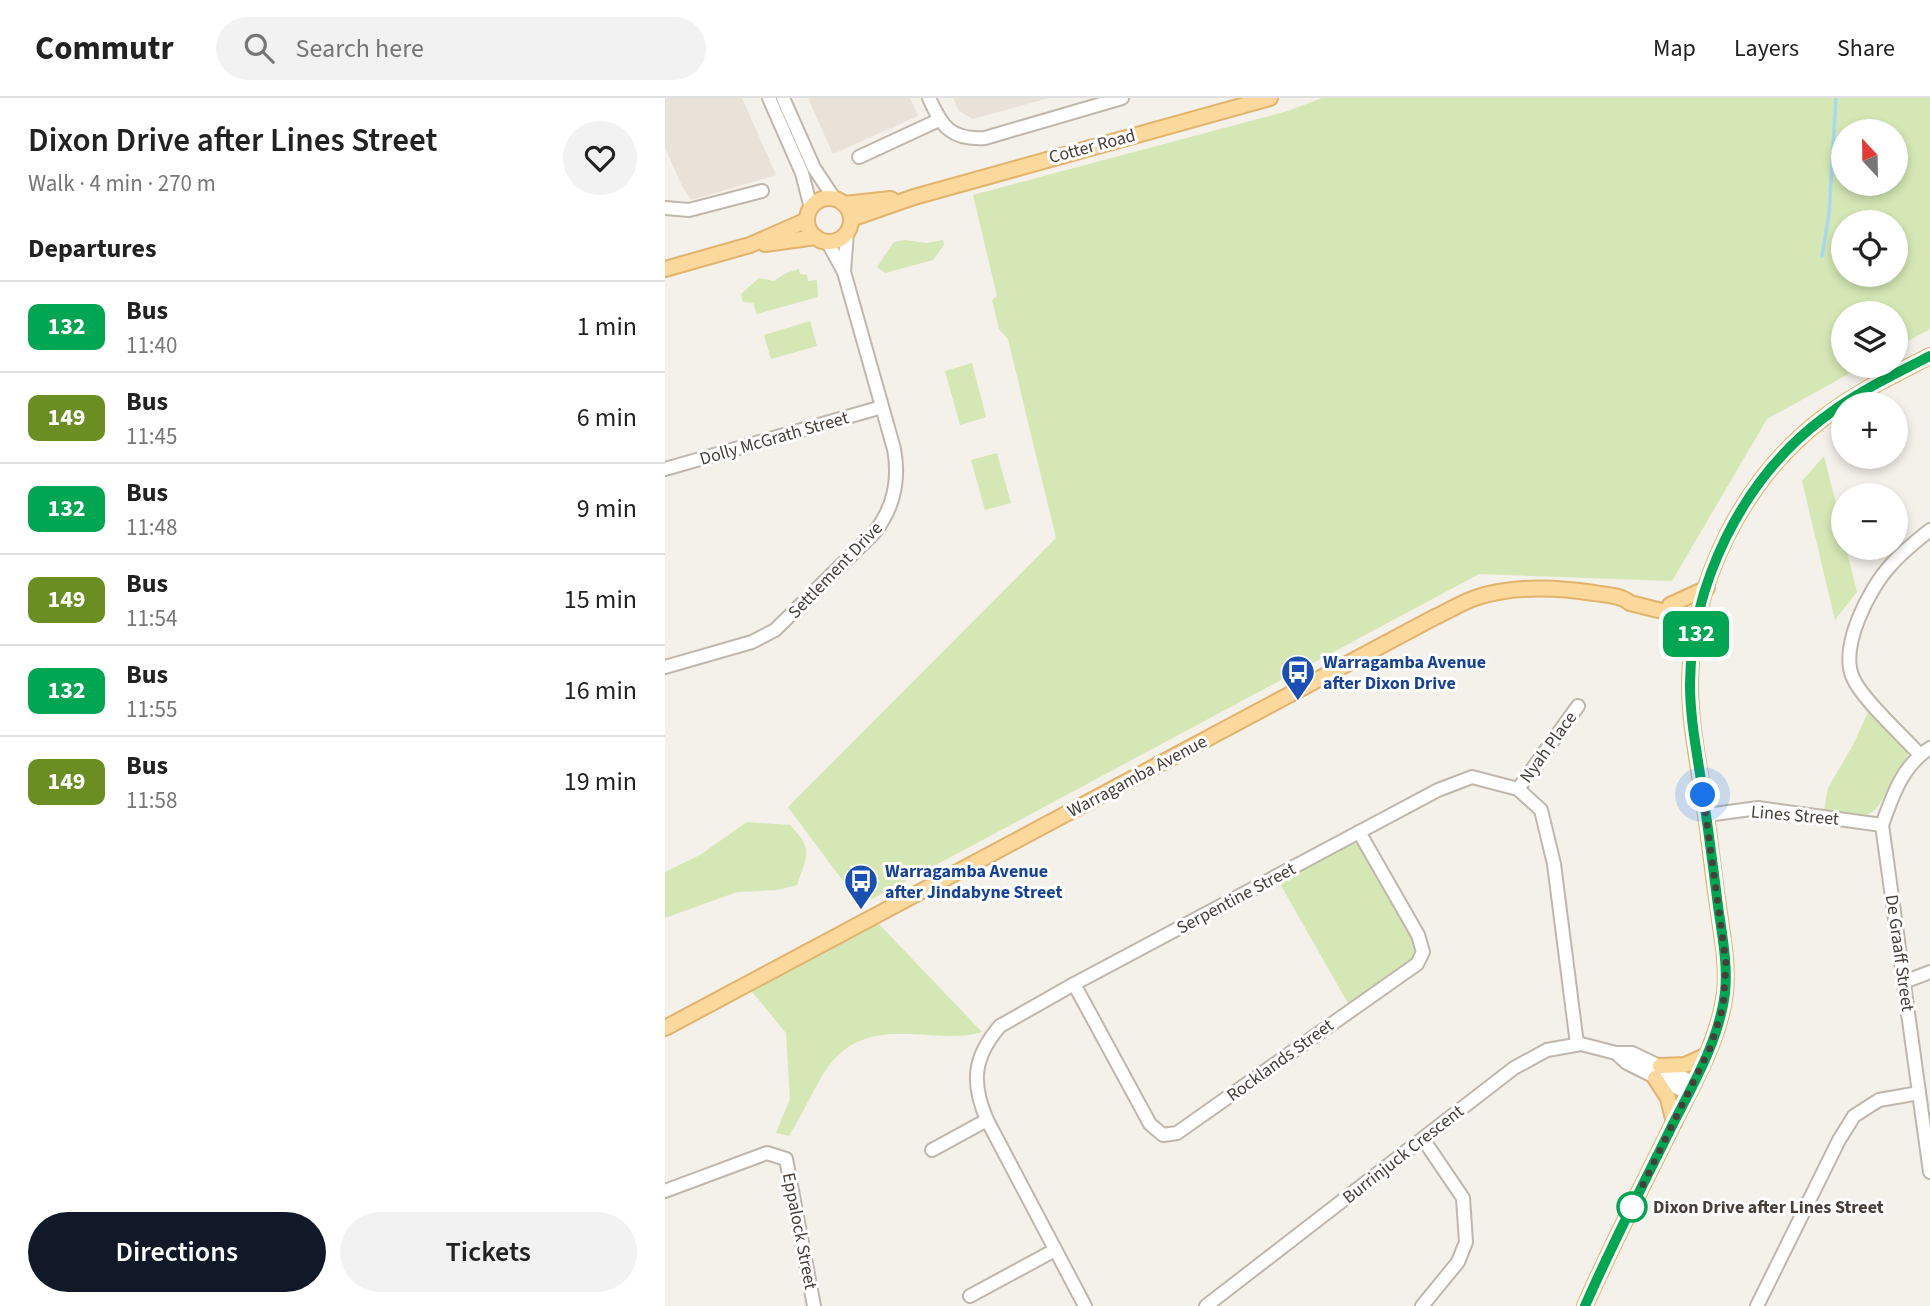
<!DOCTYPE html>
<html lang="en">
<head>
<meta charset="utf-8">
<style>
  body { margin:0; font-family:"Source Sans 3",sans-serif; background:#f2f2f2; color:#222; height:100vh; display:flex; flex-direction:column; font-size:26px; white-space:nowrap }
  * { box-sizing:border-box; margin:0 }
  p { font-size:23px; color:#767676 }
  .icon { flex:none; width:38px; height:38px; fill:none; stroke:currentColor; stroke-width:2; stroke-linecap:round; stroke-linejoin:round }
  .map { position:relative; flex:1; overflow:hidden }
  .drawer { display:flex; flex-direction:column; background:#fff; width:665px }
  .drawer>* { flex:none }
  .badge { padding:0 14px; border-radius:10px; font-size:24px; line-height:46px }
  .needle { width:46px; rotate:338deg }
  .tools { position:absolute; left:1166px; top:21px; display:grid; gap:14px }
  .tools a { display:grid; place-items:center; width:77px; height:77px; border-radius:50%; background:#fff; box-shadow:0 4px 10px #0003; font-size:35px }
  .you { position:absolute; width:35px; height:35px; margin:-18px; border:5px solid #fff; border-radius:50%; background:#1a73e8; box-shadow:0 0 0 10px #1a73e833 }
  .map>.badge { position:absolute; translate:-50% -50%; box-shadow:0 0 0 4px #fff }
  h2 { padding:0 28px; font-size:26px; line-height:63px }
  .round { display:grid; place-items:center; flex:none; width:74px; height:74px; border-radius:37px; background:#f2f2f2 }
  .head { display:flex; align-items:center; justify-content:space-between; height:119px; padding:0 28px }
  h1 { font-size:33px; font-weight:600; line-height:52px }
  .cta { display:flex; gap:14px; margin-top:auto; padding:14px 28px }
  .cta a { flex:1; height:80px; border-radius:42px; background:#111827; color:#fff; font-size:28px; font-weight:600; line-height:80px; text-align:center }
  .cta a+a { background:#f2f2f2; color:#222 }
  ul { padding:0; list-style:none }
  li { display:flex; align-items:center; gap:21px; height:91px; padding:0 28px; border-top:2px solid #e0e0e0 }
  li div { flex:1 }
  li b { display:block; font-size:26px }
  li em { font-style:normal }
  li .badge { min-width:77px; font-weight:700; text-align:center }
  header { display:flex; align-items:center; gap:42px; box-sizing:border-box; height:98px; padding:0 35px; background:#fff; border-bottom:2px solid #e0e0e0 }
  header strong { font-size:33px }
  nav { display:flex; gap:38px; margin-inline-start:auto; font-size:24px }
  .search { width:490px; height:63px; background:#f2f2f2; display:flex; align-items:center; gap:18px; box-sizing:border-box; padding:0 24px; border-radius:38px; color:#767676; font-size:26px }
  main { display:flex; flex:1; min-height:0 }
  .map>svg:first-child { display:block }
  .residential { fill:#e8e2d8 }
  .green { fill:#d4e7b4; fill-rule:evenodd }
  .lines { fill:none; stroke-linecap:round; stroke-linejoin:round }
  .stream { stroke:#a9d8ef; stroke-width:3.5 }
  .minor-casing { stroke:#c0b7ac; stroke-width:16 }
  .major-casing { stroke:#e1b36c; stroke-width:18 }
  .minor { stroke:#fff; stroke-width:12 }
  .major { stroke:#fbd89c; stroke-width:14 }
  .line-casing { stroke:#fff; stroke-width:16 }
  .line { stroke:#00a651; stroke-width:10 }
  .walk { stroke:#484038; stroke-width:7; stroke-dasharray:0 12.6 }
  .stop-dot { fill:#fff; stroke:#00a651; stroke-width:3.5 }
  .labels { text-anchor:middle; stroke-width:6; stroke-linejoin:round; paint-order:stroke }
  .street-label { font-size:18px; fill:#484038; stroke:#fff }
  .transit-label { font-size:18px; font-weight:bold; fill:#164399; stroke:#fff; text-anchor:start }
  .stop-label { font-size:18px; font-weight:bold; fill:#484038; stroke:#fff; text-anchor:start }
</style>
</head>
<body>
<header>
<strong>Commutr</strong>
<div class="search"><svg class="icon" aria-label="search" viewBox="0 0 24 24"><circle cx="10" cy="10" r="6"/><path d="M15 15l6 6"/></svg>Search here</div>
<nav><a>Map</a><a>Layers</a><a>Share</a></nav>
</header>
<main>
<section class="drawer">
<div class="head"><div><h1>Dixon Drive after Lines Street</h1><p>Walk · 4 min · 270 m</p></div><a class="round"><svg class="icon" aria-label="heart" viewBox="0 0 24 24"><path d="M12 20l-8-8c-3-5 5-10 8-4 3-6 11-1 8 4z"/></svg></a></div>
<h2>Departures</h2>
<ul>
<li><span class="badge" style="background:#00a651;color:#fff">132</span><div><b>Bus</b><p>11:40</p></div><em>1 min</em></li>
<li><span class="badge" style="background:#6b8e23;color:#fff">149</span><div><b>Bus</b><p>11:45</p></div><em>6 min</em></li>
<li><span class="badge" style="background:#00a651;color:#fff">132</span><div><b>Bus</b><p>11:48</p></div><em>9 min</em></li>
<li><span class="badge" style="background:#6b8e23;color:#fff">149</span><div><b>Bus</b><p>11:54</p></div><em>15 min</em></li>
<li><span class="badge" style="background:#00a651;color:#fff">132</span><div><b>Bus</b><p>11:55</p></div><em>16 min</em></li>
<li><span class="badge" style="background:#6b8e23;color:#fff">149</span><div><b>Bus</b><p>11:58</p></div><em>19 min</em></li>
</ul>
<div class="cta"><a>Directions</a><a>Tickets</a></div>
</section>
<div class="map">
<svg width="1265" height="1208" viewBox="0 0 1265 1208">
  <rect width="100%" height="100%" fill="#f4f0ea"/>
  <g class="residential">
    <polygon points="0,0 77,0 111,77 26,102 17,88 0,50"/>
    <polygon points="143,0 245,0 253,18 168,56"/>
    <polygon points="288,0 384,0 308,21 294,13"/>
  </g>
  <g class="green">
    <path d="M657 0H1265V231L1230 250V215H1178V268H1198L1102 321 1007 483 814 476 196 807 123 709 391 440 343 241 334 231 327 202 332 198 308 97 623 13ZM1178 33H1230V86H1178ZM1178 124H1230V177H1178Z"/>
    <polygon points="241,142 261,145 278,142 279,147 268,162 220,175 212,169 229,144"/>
    <polygon points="134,171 135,176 142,177 143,183 152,182 153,199 92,216 88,205 78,204 76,196 94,180 109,183 121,175"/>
    <polygon points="145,223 152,248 106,261 99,237"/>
    <polygon points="307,265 321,319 295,327 280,273"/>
    <polygon points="332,355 346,405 320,412 306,362"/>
    <polygon points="1159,358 1178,434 1178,450 1181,450 1192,494 1170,522 1137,383"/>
    <path d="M1204 612 1236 645 1243 656C1239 665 1232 671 1228 680 1207 726 1206 719 1159 712L1163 690 1188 647Z"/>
    <path d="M82 724 125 727C149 752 142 757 132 787L112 792 72 794 0 820V774L35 757Z"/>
    <polygon points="686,746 695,746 702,757 751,846 751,855 747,863 684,907 614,784"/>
    <path d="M210 822 317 934C295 941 270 937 247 936 162 932 161 979 124 1038L111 1035 125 1001 121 935 84 890Z"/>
  </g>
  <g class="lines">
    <polyline class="stream" points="1157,158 1164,116 1171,0"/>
    <g class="minor-casing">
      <g id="minor">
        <polyline points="104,0 137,75 146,110"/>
        <polyline points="118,0 149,70 169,100"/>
        <path d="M264 0C277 29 286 42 320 40L457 0"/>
        <polyline points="194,59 274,22"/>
        <polyline points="0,110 24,112 97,93"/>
        <polyline points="179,174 182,134"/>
        <polyline points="0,371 217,309"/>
        <path d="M0 569 87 544 110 532 209 435C229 410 235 383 229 351L179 174 162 143"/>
        <path d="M1265 650C1237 668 1228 697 1217 727L1265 1074"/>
        <path d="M1255 657C1238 638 1197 601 1188 580 1174 549 1204 491 1225 468 1237 454 1251 443 1265 432"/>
        <polyline points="853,691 913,608"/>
        <polyline points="1042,717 1093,710 1217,727"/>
        <polyline points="1239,884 1265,874"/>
        <polyline points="409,886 485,1026 498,1037 512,1035 752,866 758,854 753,837 694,734"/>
        <polyline points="951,955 962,965 1024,996"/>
        <polyline points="267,1052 322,1022"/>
        <polyline points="0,1093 102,1055 121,1061 149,1208"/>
        <polyline points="305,1198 390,1152"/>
        <path d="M420 1208 322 1022C306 985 308 959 335 928L409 886 773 692 807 679 853 691 876 712 889 766 912 946"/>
        <polyline points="541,1208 849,970 882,952 916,946 951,955 967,955 1029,985"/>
        <polyline points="757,1208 793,1164 801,1144 798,1100 758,1041"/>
        <polyline points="1092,1208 1174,1042 1189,1018 1214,1002 1254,995"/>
      </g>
    </g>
    <g class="major-casing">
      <g id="major">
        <circle cx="164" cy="122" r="22"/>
        <polyline points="179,106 226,101"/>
        <polyline points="186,121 249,99 605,0"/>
        <polyline points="100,146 151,139"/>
        <polyline points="0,171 85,147 142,122"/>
        <polyline points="1005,507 1042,490"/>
        <polyline points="1002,514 1028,551"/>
        <path d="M0 930 770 519C783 513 796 505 810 500 848 487 890 489 929 495 940 497 956 497 965 505L1033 522"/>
        <polyline points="995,968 1020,967 1042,957"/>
        <polyline points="990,980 1003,1000 1009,1025"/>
        <path d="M920 1208C947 1146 978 1087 1008 1026 1029 984 1054 942 1060 895 1063 866 1057 837 1053 808 1047 767 1043 725 1036 684 1031 652 1025 619 1025 586 1026 486 1077 382 1157 321 1190 295 1228 277 1265 258"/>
      </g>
    </g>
    <use href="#minor" class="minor"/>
    <use href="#major" class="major"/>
  </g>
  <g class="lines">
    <g class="line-casing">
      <path id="line" d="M920 1208C947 1146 978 1087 1008 1026 1029 985 1054 942 1060 895 1063 866 1057 837 1053 808 1048 768 1043 729 1037 689 1032 655 1025 621 1025 586 1026 486 1077 382 1157 321 1190 295 1228 277 1265 258"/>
    </g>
    <use href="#line" class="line"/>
    <polyline class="walk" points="967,1109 1045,950 1058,909 1061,865 1038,697"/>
  </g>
  <defs>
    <g id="bus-pin" transform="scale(1.75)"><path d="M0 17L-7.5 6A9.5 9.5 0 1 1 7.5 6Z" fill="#1a4fb4" stroke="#fff"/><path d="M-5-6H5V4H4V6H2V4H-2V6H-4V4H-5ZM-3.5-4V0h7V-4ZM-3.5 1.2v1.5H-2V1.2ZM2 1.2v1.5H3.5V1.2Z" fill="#fff"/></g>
  </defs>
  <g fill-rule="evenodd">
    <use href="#bus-pin" x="633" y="574"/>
    <use href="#bus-pin" x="196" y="783"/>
  </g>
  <circle class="stop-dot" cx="967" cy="1109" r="14"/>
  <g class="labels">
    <g class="street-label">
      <text transform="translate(427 48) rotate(-15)" y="6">Cotter Road</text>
      <text transform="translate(109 340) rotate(-16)" y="6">Dolly McGrath Street</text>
      <text transform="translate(170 472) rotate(-46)" y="6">Settlement Drive</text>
      <text transform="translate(883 649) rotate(-54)" y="6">Nyah Place</text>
      <text transform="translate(472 678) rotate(-28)" y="6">Warragamba Avenue</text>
      <text transform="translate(1130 717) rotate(5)" y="6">Lines Street</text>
      <text transform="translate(571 800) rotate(-28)" y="6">Serpentine Street</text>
      <text transform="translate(1235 855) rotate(82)" y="6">De Graaff Street</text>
      <text transform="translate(615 962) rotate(-36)" y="6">Rocklands Street</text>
      <text transform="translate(738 1056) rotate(-38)" y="6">Burrinjuck Crescent</text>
      <text transform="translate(135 1133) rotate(79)" y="6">Eppalock Street</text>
    </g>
    <g class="transit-label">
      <text x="658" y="570">Warragamba Avenue<tspan x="658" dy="21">after Dixon Drive</tspan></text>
      <text x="220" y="779">Warragamba Avenue<tspan x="220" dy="21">after Jindabyne Street</tspan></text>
    </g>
    <g class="stop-label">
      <text x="988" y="1115">Dixon Drive after Lines Street</text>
    </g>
  </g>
</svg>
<div class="tools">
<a><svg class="needle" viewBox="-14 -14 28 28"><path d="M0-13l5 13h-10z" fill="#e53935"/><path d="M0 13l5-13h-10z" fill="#767676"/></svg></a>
<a><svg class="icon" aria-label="locate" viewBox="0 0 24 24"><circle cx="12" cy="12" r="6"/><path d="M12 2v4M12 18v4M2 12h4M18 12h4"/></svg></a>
<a><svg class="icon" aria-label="layers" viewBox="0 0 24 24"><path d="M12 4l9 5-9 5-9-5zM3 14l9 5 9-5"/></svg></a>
<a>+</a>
<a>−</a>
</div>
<div class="you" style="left:1038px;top:697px"></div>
<b class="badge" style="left:1031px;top:536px;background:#00a651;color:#fff">132</b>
</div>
</main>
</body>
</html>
